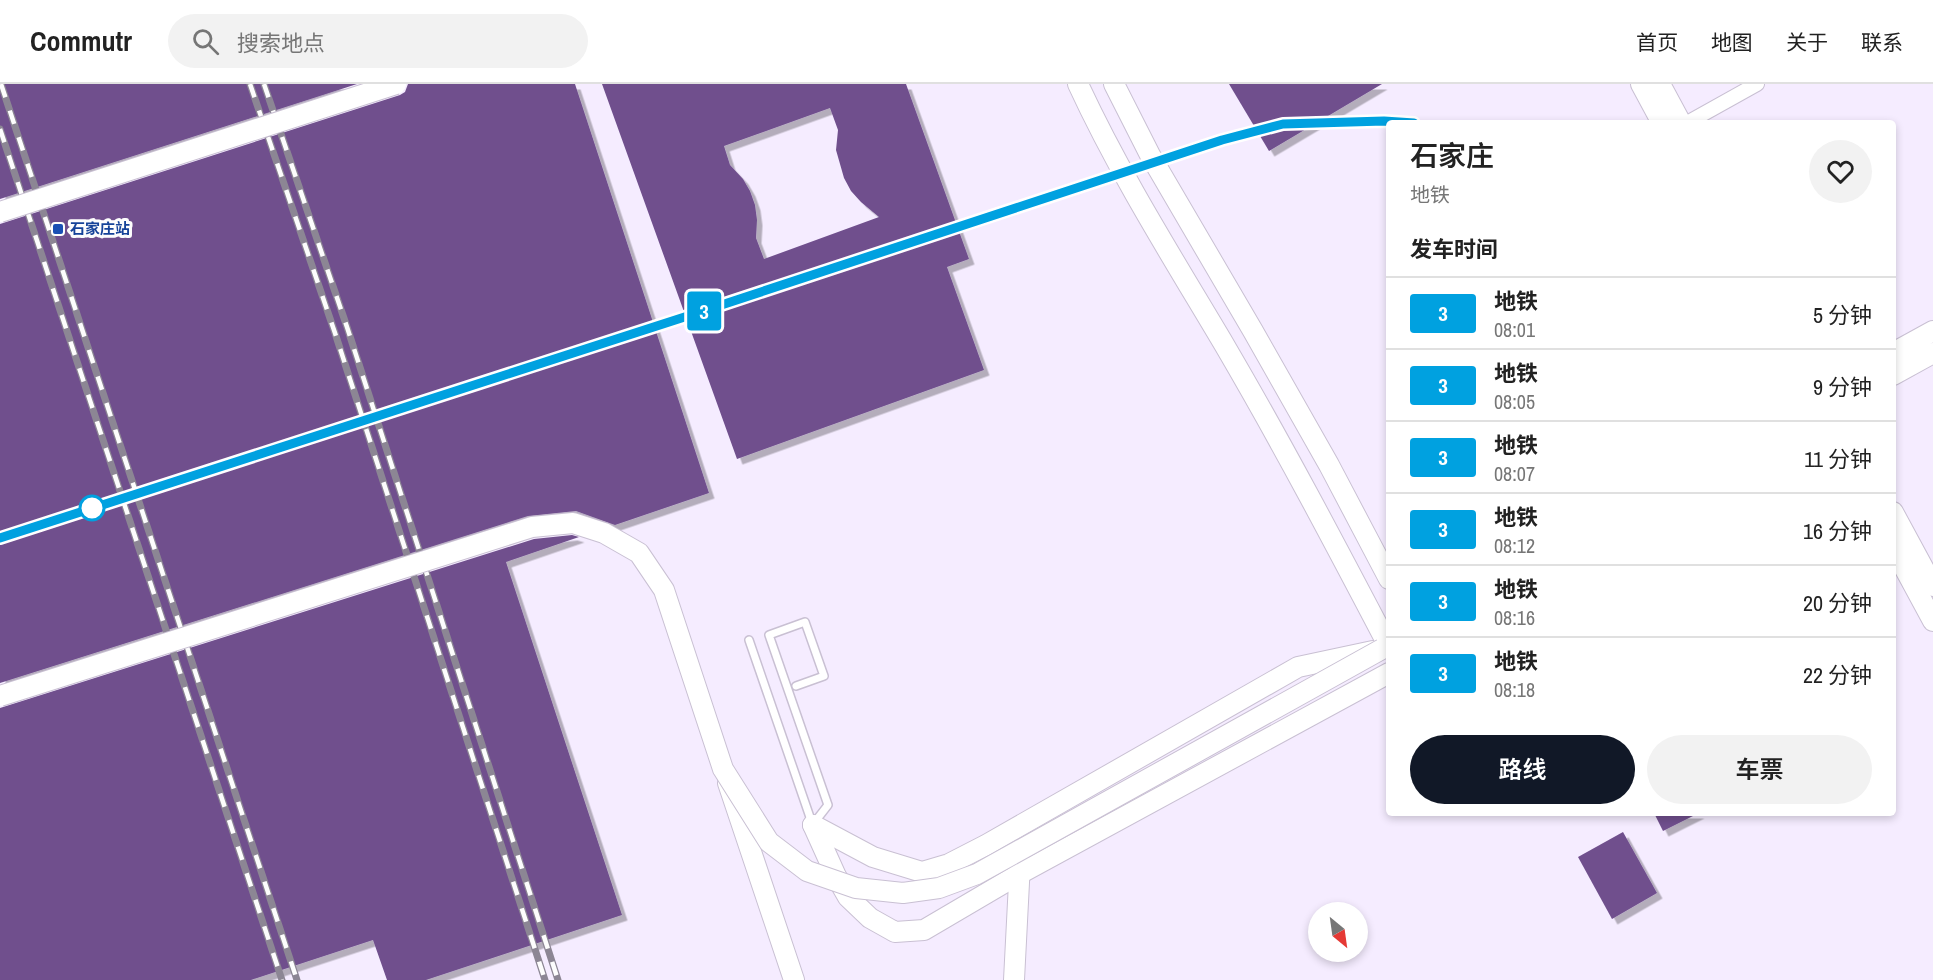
<!DOCTYPE html>
<html lang="zh">
<head>
<meta charset="utf-8">
<style>
  body { margin:0; font-family:"Archivo Narrow","Noto Sans SC",sans-serif; background:#f2f2f2; color:#222; height:100vh; display:flex; flex-direction:column; font-size:22px; white-space:nowrap }
  * { box-sizing:border-box; margin:0 }
  p { font-size:20px; color:#767676 }
  .icon { flex:none; width:33px; height:33px; fill:none; stroke:currentColor; stroke-width:2; stroke-linecap:round; stroke-linejoin:round }
  .map { position:relative; flex:1; overflow:hidden }
  .sheet { position:absolute; left:1386px; top:36px; width:510px; height:696px; display:flex; flex-direction:column; background:#fff; border-radius:6px; box-shadow:0 3px 9px #0003 }
  .sheet>* { flex:none }
  .badge { padding:0 12px; border-radius:4px; font-size:21px; line-height:39px }
  .needle { width:39px; rotate:151deg }
  .controls { position:absolute; left:1308px; top:818px; display:grid; gap:12px }
  .controls a { display:grid; place-items:center; width:60px; height:60px; border-radius:50%; background:#fff; box-shadow:0 3px 9px #0003; font-size:30px }
  .map>.badge { position:absolute; translate:-50% -50%; box-shadow:0 0 0 3px #fff }
  h2 { padding:0 24px; font-size:22px; line-height:54px }
  .round { display:grid; place-items:center; flex:none; width:63px; height:63px; border-radius:32px; background:#f2f2f2 }
  .head { display:flex; align-items:center; justify-content:space-between; height:102px; padding:0 24px }
  h1 { font-size:28px; font-weight:600; line-height:45px }
  .cta { display:flex; gap:12px; margin-top:auto; padding:12px 24px }
  .cta a { flex:1; height:69px; border-radius:36px; background:#111827; color:#fff; font-size:24px; font-weight:600; line-height:69px; text-align:center }
  .cta a+a { background:#f2f2f2; color:#222 }
  ul { padding:0; list-style:none }
  li { display:flex; align-items:center; gap:18px; height:72px; padding:0 24px; border-top:2px solid #e0e0e0 }
  li div { flex:1 }
  li b { display:block; font-size:22px }
  li em { font-style:normal }
  li .badge { min-width:66px; font-weight:700; text-align:center }
  header { display:flex; align-items:center; gap:36px; box-sizing:border-box; height:84px; padding:0 30px; background:#fff; border-bottom:2px solid #e0e0e0 }
  header strong { font-size:28px }
  nav { display:flex; gap:33px; margin-inline-start:auto; font-size:21px }
  .search { width:420px; height:54px; background:#f2f2f2; display:flex; align-items:center; gap:15px; box-sizing:border-box; padding:0 21px; border-radius:33px; color:#767676; font-size:22px }
  .map>svg:first-child { display:block }
  .building { fill:#70508d; fill-rule:evenodd; filter:url(#shadow) }
  .lines { fill:none; stroke-linecap:round; stroke-linejoin:round }
  .service-casing { stroke:#c9c0d3; stroke-width:10 }
  .minor-casing { stroke:#c9c0d3; stroke-width:16 }
  .secondary-casing { stroke:#c9c0d3; stroke-width:22 }
  .service { stroke:#fff; stroke-width:7 }
  .minor { stroke:#fff; stroke-width:14 }
  .secondary { stroke:#fff; stroke-width:20 }
  .rail-casing { stroke:#8c8694; stroke-width:7 }
  .rail { stroke:#fdfdfd; stroke-width:4.5; stroke-dasharray:14; stroke-linecap:butt }
  .secondary-bridge-casing { stroke:#c9c0d3; stroke-width:22; stroke-linecap:butt }
  .secondary-bridge { stroke:#fff; stroke-width:20 }
  .line-casing { stroke:#fff; stroke-width:14 }
  .line { stroke:#00a1e0; stroke-width:9 }
  .transit-dot { fill:#1a4fb4; stroke:#fdfdfd; stroke-width:2 }
  .stop-dot { fill:#fff; stroke:#00a1e0; stroke-width:3 }
  .labels { text-anchor:middle; stroke-width:6; stroke-linejoin:round; paint-order:stroke }
  .transit-label { font-size:15px; font-weight:bold; fill:#164399; stroke:#fdfdfd; text-anchor:start }
</style>
</head>
<body>
<header>
<strong>Commutr</strong>
<div class="search"><svg class="icon" aria-label="search" viewBox="0 0 24 24"><circle cx="10" cy="10" r="6"/><path d="M15 15l6 6"/></svg>搜索地点</div>
<nav><a>首页</a><a>地图</a><a>关于</a><a>联系</a></nav>
</header>
<div class="map">
<svg width="1933" height="896" viewBox="0 0 1933 896">
  <defs>
    <filter id="shadow"><feDropShadow dx="5.5" dy="5.5" stdDeviation="0" flood-color="#0004"/></filter>
  </defs>
  <rect width="100%" height="100%" fill="#f5ecff"/>
  <g class="building">
    <polygon points="0,0 357,0 0,115"/>
    <polygon points="408,0 575,0 709,409 615,441 576,427 528,432 0,599 0,140 400,11 405,8"/>
    <path d="M602 0H906L969 175 947 183 984 286 737 375ZM830 24 838 46 836 66 844 94 851 107 861 118 879 133 764 175 756 154 757 136 755 121 750 107 743 95 730 81 724 62Z"/>
    <polygon points="1229,0 1382,0 1269,67"/>
    <polygon points="572,451 579,453 506,478 622,831 426,896 387,896 373,856 251,896 0,896 0,624 534,455"/>
    <polygon points="1654,729 1699,729 1663,747"/>
    <polygon points="1623,748 1657,809 1612,835 1578,773"/>
  </g>
  <g class="lines">
    <g class="service-casing">
      <g id="service">
        <polyline points="749,556 812,739"/>
        <polyline points="796,602 824,592 805,538 769,551 828,721 814,739"/>
      </g>
    </g>
    <g class="minor-casing">
      <polyline id="minor" points="1687,39 1757,0"/>
    </g>
    <g class="secondary-casing">
      <g id="secondary">
        <path d="M1078 0C1120 91 1174 176 1225 262 1283 361 1336 462 1389 563"/>
        <polyline points="1114,0 1150,71 1253,247 1329,381 1389,495"/>
        <polyline points="1641,0 1662,39"/>
        <polyline points="1660,0 1681,39"/>
        <polyline points="1893,269 1933,247"/>
        <polyline points="1893,291 1933,269"/>
        <polyline points="1893,428 1933,502"/>
        <polyline points="1893,463 1933,537"/>
        <polyline points="728,699 794,896"/>
        <polyline points="813,741 836,792 848,813 870,834 895,848 924,846 1021,789 1389,589"/>
        <polyline points="813,741 873,773 922,788 949,780 986,761 1298,583 1373,567"/>
        <polyline points="1014,896 1020,779"/>
      </g>
    </g>
    <use href="#service" class="service"/>
    <use href="#minor" class="minor"/>
    <use href="#secondary" class="secondary"/>
    <g class="rail-casing">
      <g id="rail">
        <polyline points="1,0 297,896"/>
        <polyline points="250,0 335,249 545,896"/>
        <polyline points="264,0 347,243 558,896"/>
        <polyline points="0,45 282,896"/>
      </g>
    </g>
    <use href="#rail" class="rail"/>
    <g class="secondary-bridge-casing">
      <g id="secondary-bridge">
        <polyline points="0,128 396,0"/>
        <polyline points="0,612 532,443 573,439 604,449 639,469 664,506 723,685 769,758 807,787 856,804 903,809 939,804 977,790 1382,565"/>
      </g>
    </g>
    <use href="#secondary-bridge" class="secondary-bridge"/>
  </g>
  <g class="lines">
    <g class="line-casing">
      <polyline id="line" points="0,454 697,229 1222,56 1283,40 1384,37 1414,39"/>
    </g>
    <use href="#line" class="line"/>
  </g>
  <rect class="transit-dot" x="52" y="139" width="12" height="12" rx="3"/>
  <circle class="stop-dot" cx="92" cy="424" r="12"/>
  <g class="labels">
    <g class="transit-label">
      <text x="70" y="150">石家庄站</text>
    </g>
  </g>
</svg>
<div class="controls">
<a><svg class="needle" viewBox="-14 -14 28 28"><path d="M0-13l5 13h-10z" fill="#e53935"/><path d="M0 13l5-13h-10z" fill="#767676"/></svg></a>
</div>
<b class="badge" style="left:704px;top:227px;background:#00a1e0;color:#fff">3</b>
<section class="sheet">
<div class="head"><div><h1>石家庄</h1><p>地铁</p></div><a class="round"><svg class="icon" aria-label="heart" viewBox="0 0 24 24"><path d="M12 20l-8-8c-3-5 5-10 8-4 3-6 11-1 8 4z"/></svg></a></div>
<h2>发车时间</h2>
<ul>
<li><span class="badge" style="background:#00a1e0;color:#fff">3</span><div><b>地铁</b><p>08:01</p></div><em>5 分钟</em></li>
<li><span class="badge" style="background:#00a1e0;color:#fff">3</span><div><b>地铁</b><p>08:05</p></div><em>9 分钟</em></li>
<li><span class="badge" style="background:#00a1e0;color:#fff">3</span><div><b>地铁</b><p>08:07</p></div><em>11 分钟</em></li>
<li><span class="badge" style="background:#00a1e0;color:#fff">3</span><div><b>地铁</b><p>08:12</p></div><em>16 分钟</em></li>
<li><span class="badge" style="background:#00a1e0;color:#fff">3</span><div><b>地铁</b><p>08:16</p></div><em>20 分钟</em></li>
<li><span class="badge" style="background:#00a1e0;color:#fff">3</span><div><b>地铁</b><p>08:18</p></div><em>22 分钟</em></li>
</ul>
<div class="cta"><a>路线</a><a>车票</a></div>
</section>
</div>
</body>
</html>
